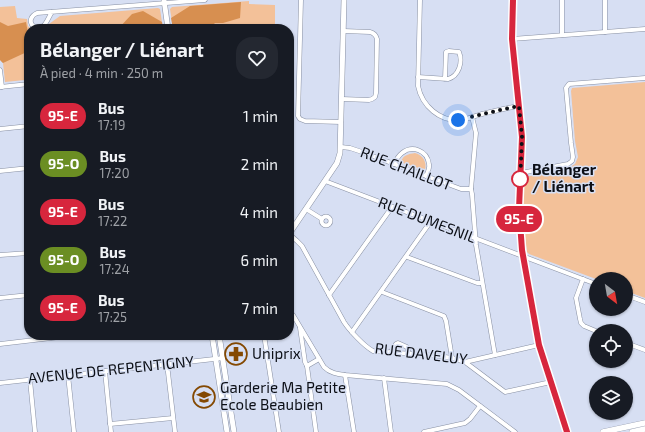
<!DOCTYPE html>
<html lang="fr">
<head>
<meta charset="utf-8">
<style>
  body { margin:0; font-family:"Exo 2",sans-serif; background:#242831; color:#f1f3f6; height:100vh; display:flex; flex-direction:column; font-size:15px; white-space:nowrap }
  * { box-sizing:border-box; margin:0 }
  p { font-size:13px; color:#9ea1a6 }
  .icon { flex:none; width:22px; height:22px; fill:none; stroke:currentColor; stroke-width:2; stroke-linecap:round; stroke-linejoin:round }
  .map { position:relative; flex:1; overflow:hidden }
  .panel { position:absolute; left:24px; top:24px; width:270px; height:316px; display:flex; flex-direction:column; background:#171b24; border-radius:16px; box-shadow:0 1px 3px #0004 }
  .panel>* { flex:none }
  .badge { padding:0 8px; border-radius:13px; font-size:14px; line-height:26px }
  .needle { width:26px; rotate:149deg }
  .buttons { position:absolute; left:589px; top:272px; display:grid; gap:8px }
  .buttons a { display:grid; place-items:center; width:44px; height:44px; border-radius:50%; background:#171b24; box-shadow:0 1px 3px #0004; font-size:20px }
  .you { position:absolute; width:20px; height:20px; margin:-10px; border:3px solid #fff; border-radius:50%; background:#1a73e8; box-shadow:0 0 0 6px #1a73e833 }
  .map>.badge { position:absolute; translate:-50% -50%; box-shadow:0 0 0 2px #fff }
  .round { display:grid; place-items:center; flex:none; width:42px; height:42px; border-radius:16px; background:#242831 }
  .head { display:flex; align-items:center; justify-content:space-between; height:68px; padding:0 16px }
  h1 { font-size:19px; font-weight:700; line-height:30px }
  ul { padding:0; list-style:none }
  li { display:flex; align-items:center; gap:12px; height:48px; padding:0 16px }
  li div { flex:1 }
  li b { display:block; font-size:15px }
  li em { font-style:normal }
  li .badge { min-width:44px; font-weight:700; text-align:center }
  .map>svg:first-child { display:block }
  .green { fill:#f3c199 }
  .forest { fill:#d78f50 }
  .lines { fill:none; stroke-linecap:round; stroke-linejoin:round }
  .minor-casing { stroke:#8890a3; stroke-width:5 }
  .tertiary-casing { stroke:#8890a3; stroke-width:6 }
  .secondary-casing { stroke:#8890a3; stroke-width:6 }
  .minor { stroke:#fff; stroke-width:4 }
  .tertiary { stroke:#fff; stroke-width:5 }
  .secondary { stroke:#fff; stroke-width:5.5 }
  .line-casing { stroke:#fff; stroke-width:9 }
  .line { stroke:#d7263d; stroke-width:6 }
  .walk { stroke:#0c0f16; stroke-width:4; stroke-dasharray:0 7.2 }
  .stop-dot { fill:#fff; stroke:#d7263d; stroke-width:2 }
  .labels { text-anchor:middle; stroke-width:3; stroke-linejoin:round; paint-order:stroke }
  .street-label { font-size:15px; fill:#0c0f16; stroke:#d7dff3 }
  .stop-label { font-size:15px; font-weight:bold; fill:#0c0f16; stroke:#d7dff3; text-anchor:start }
  .poi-label { font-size:15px; fill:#0c0f16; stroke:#d7dff3; text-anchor:start }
</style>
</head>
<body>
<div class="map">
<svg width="645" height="432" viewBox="0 0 645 432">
  <rect width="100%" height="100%" fill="#d7dff3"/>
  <g class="green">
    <polygon points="249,1 249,4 275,5 275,29 173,29 170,9 172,7"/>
    <polygon points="15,6 17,18 27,19 28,26 31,29 29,29 29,81 25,80 5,82 3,63 0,60 0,7"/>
    <polygon points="158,8 160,9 163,29 42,29 60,16"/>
    <path d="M645 82V298L626 291V279H596L529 254 527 252C524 229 520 199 526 177L570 167 575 164 578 157 575 141 571 91 572 88Z"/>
    <path d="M415 153C423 155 427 162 425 170L403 163 401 161C404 155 408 154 415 153Z"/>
  </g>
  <g class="forest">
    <polygon points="241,2 240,18 223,23 215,23 211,27 211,29 173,29 171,18 190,6"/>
    <polygon points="143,11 162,22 163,29 118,29 132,14"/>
    <polygon points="0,20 0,22 8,26 26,22 28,33 29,33 29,51 3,63 0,60"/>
  </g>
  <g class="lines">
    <g class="minor-casing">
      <g id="minor">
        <polyline points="301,0 298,116 300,119 305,121 341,122"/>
        <path d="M420 0 418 86C422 106 440 122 461 120 468 119 475 116 482 114 494 111 506 108 519 106"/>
        <path d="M52 12C49 16 47 23 43 26 34 33 24 19 37 13L205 0"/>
        <polyline points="605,32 605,0"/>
        <polyline points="562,35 562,0"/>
        <polyline points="512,39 645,29"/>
        <polyline points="0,70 2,87"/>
        <path d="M418 77 448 79C459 76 463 62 459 52L449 51 446 52 445 79"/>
        <polyline points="0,87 29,84"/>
        <path d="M342 99 369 100 372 99 375 97 376 93 377 39C376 35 374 33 370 32L344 31"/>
        <polyline points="472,117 476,133 471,189 472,194 476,245 495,355"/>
        <polyline points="0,129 29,126"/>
        <polyline points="341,147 350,148 362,152 461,189 471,189"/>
        <path d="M394 164C396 160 398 156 402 153 412 145 427 150 429 164 430 168 428 172 426 176"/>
        <polyline points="0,171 29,168"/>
        <polyline points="521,173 568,164 572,161 573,157 571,143 566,88 569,84 645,78"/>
        <polyline points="325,181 596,284"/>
        <polyline points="306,209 322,219"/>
        <circle cx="326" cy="221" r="4.5"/>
        <path d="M289 234 297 241 302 246 344 322C349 330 364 346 373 351L438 356 452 358 465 362 539 345"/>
        <polyline points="0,255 29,253"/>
        <polyline points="407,257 477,283 482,283"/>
        <polyline points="583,279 576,298 580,319 581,323 584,326 596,331"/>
        <polyline points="382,292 444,316 446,321 452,358"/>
        <polyline points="329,295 392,207"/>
        <polyline points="626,295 645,302"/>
        <polyline points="0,298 29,295"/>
        <path d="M289 312 293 315 324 367C330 373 337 374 345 375L447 384 459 390 515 432"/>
        <polyline points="300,328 305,362 307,366 316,432"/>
        <polyline points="352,332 431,221"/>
        <polyline points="264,335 279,432"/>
        <polyline points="626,343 645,350"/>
        <polyline points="0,344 77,335"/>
        <polyline points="390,353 396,344 398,343 407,347 409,354"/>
        <polyline points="465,362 505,392 551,382"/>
        <polyline points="167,364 175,432"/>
        <polyline points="307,366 319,359"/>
        <polyline points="105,371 111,432"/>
        <polyline points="68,375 74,432"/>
        <polyline points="345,375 354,432"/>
        <polyline points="384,378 391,432"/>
        <polyline points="30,380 35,432"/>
        <polyline points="0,383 223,358"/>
        <polyline points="110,424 173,418"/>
        <polyline points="424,432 465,423 470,419 480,406"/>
      </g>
    </g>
    <g class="tertiary-casing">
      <g id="tertiary">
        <polyline points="164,0 168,29"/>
        <polyline points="513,0 512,39 522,137 519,209 522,249 539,345 567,432"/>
        <polyline points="289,234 337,163 340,153 344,0"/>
        <polyline points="212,335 227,432"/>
        <polyline points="219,335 234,432"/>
      </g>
    </g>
    <g class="secondary-casing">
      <g id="secondary">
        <polyline points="603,432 645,423"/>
        <polyline points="632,432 645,429"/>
      </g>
    </g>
    <use href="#minor" class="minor"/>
    <use href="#tertiary" class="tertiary"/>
    <use href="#secondary" class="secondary"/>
  </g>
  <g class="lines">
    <g class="line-casing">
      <polyline id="line" points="513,0 512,39 522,137 519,209 522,250 539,345 567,432"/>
    </g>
    <use href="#line" class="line"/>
    <polyline class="walk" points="458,120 496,111 519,106 522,137 520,183 520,179"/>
  </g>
  <defs>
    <g id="pharmacy-ring" transform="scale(1.15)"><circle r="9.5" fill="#d7dff3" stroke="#844902" stroke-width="1.5"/><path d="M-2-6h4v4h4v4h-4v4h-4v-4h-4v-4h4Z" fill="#844902"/></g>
    <g id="school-ring" transform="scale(1.15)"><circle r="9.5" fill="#d7dff3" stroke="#844902" stroke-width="1.5"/><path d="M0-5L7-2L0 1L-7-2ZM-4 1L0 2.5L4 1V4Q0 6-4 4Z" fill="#844902"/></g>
  </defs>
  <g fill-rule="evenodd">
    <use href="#pharmacy-ring" x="236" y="354"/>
    <use href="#school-ring" x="204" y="397"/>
  </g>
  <circle class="stop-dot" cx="520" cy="179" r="8"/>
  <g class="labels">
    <g class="street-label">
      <text transform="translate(406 169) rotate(21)" y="5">RUE CHAILLOT</text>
      <text transform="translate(427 220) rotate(21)" y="5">RUE DUMESNIL</text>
      <text transform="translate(421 354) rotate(7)" y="5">RUE DAVELUY</text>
      <text transform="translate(111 370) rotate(-6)" y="5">AVENUE DE REPENTIGNY</text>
    </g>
    <g class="stop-label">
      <text x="532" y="175">Bélanger<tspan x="532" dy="17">/ Liénart</tspan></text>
    </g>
    <g class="poi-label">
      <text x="252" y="359">Uniprix</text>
      <text x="220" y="393">Garderie Ma Petite<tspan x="220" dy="17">Ecole Beaubien</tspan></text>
    </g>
  </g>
</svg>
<div class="buttons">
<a><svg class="needle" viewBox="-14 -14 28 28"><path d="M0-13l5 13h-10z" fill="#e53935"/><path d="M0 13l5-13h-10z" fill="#9ea1a6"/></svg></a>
<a><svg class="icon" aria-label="locate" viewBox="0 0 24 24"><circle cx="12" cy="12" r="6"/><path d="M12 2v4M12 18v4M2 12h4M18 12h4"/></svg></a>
<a><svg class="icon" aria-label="layers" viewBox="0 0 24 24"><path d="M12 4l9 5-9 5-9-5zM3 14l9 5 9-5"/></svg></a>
</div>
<div class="you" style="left:458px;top:120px"></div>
<b class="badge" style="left:519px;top:219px;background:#d7263d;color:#fff">95-E</b>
<section class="panel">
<div class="head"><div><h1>Bélanger / Liénart</h1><p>À pied · 4 min · 250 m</p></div><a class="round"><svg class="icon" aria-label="heart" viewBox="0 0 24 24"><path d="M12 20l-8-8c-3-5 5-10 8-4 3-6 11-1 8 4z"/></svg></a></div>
<ul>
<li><span class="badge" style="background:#d7263d;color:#fff">95-E</span><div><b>Bus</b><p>17:19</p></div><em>1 min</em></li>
<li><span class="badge" style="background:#6b8e23;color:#fff">95-O</span><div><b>Bus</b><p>17:20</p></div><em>2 min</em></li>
<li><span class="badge" style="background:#d7263d;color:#fff">95-E</span><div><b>Bus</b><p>17:22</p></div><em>4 min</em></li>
<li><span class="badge" style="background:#6b8e23;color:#fff">95-O</span><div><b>Bus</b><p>17:24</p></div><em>6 min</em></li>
<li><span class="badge" style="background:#d7263d;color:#fff">95-E</span><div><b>Bus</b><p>17:25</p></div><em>7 min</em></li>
</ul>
</section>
</div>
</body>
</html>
